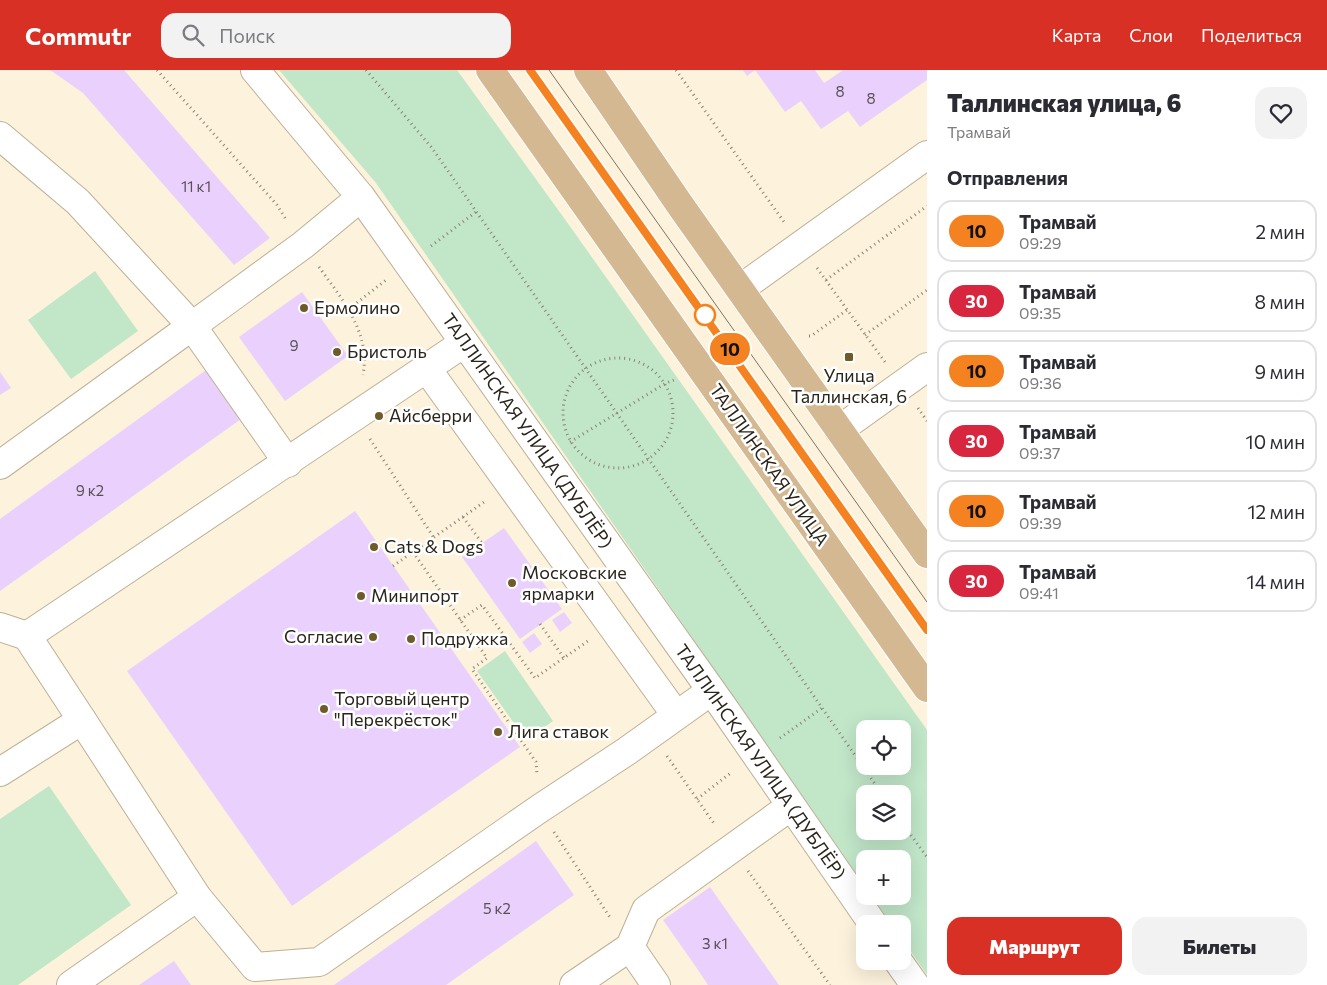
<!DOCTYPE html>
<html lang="ru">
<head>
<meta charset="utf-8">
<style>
  body { margin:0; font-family:Commissioner,sans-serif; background:#f2f2f3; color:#2b2b33; height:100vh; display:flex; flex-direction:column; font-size:19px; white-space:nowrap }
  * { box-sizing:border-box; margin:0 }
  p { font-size:16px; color:#7c7c81 }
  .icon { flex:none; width:28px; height:28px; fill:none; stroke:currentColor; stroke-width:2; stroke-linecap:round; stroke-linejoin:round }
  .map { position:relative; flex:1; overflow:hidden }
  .sheet { display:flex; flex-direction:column; background:#fff; width:400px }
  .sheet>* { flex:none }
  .badge { padding:0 10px; border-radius:16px; font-size:18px; line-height:32px }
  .tools { position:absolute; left:856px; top:650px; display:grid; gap:10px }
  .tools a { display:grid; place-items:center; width:55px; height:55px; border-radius:10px; background:#fff; box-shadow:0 5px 20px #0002; font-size:25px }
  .map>.badge { position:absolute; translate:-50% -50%; box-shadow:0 0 0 2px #fff }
  h2 { padding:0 20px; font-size:19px; line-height:45px }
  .round { display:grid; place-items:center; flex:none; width:52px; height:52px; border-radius:15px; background:#f2f2f3 }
  .headline { display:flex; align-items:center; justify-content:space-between; height:85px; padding:0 20px }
  h1 { font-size:24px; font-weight:800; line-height:38px }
  .action { display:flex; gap:10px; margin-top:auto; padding:10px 20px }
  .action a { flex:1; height:58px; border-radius:15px; background:#d93025; color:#fff; font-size:20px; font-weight:800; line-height:58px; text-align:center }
  .action a+a { background:#f2f2f3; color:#2b2b33 }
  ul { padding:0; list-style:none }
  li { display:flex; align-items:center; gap:15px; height:62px; margin:0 10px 8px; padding:0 10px; border:2px solid #e1e1e2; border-radius:15px }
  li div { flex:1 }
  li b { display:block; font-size:19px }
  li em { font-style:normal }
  li .badge { min-width:55px; font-weight:700; text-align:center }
  header { display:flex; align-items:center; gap:30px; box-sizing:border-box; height:70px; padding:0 25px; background:#d93025; color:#fff }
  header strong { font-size:24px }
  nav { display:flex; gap:28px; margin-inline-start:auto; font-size:18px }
  .search { width:350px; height:45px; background:#f2f2f3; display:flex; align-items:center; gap:12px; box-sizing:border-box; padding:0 18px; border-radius:15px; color:#7c7c81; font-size:19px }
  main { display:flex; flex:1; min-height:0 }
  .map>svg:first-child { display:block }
  .green { fill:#c1e6c8; fill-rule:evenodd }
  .building { fill:#ead1fd }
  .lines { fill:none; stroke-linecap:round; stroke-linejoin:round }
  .minor-casing { stroke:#bcb095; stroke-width:30 }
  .major-casing { stroke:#fff; stroke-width:30 }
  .path { stroke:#8b8374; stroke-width:3; stroke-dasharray:1 4; stroke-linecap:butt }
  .minor { stroke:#fff; stroke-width:28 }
  .major { stroke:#d4b892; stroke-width:28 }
  .tram { stroke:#7c7566; stroke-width:1 }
  .line-casing { stroke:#fff; stroke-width:11 }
  .line { stroke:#f58220; stroke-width:8 }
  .poi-dot { fill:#6e5b29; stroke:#fff; stroke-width:2 }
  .stop-dot { fill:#fff; stroke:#f58220; stroke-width:2.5 }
  .labels { text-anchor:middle; stroke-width:5; stroke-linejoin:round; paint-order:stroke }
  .number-label { font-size:15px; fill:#5a5054 }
  .poi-label { font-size:18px; fill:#2a251b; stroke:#fff; text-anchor:start }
  .street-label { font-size:18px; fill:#2a251b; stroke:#fff }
</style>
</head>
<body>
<header>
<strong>Commutr</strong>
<div class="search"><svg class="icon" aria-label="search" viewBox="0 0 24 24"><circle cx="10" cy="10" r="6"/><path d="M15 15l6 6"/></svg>Поиск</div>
<nav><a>Карта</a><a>Слои</a><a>Поделиться</a></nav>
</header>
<main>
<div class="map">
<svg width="927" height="915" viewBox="0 0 927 915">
  <rect width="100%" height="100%" fill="#fdf2dc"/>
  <g class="green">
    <path d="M279 0H457L569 155 927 660V905L903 870 902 854H891L872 826H902V789H865V816L376 113ZM865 659H902V696H865ZM865 724H902V761H865Z"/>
    <polygon points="95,201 138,261 71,309 28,250"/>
    <polygon points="505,581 553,651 526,670 477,601"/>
    <polygon points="49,716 131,835 18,915 0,915 0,749"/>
  </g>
  <g class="building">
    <polygon points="50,0 124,0 270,168 234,195 83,23"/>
    <polygon points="743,0 815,0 824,13 843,0 927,0 927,10 860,57 848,41 821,59 801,31 785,42 755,0 747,6"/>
    <polygon points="302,222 348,286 285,331 239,267"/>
    <polygon points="206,300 241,349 0,521 0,449"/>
    <polygon points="0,302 11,318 0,325"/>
    <polygon points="355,441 520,677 292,836 127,601"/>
    <polygon points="504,458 562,539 520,569 462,487"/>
    <polygon points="564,542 572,553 560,562 552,550"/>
    <polygon points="534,563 542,574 530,583 522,572"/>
    <polygon points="536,771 574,825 446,915 334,915"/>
    <polygon points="710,817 779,915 708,915 696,897 663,850"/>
    <polygon points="174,891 191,915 139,915"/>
  </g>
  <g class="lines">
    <g class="minor-casing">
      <g id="minor">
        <polyline points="255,0 361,127 721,634 873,854"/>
        <polyline points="0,66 78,132 192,256 303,175 361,127"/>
        <polyline points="740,219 927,85"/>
        <polyline points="427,299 676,645"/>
        <polyline points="839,360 927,297"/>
        <polyline points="0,395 192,256 288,393"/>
        <polyline points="0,557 27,566"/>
        <polyline points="82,650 197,827"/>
        <polyline points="0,702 82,650 27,566 464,273"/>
        <polyline points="630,877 656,915"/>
        <polyline points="898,891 915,915"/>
        <polyline points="71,915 197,827 255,897 319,892 539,739 627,681 711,621"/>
        <polyline points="574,915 630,877 646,840 791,736"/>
      </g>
    </g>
    <g class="major-casing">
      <g id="major">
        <polyline points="490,0 927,618"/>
        <polyline points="588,0 680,135 927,484"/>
      </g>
    </g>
    <g class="path">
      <polyline points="157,0 277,135 287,151"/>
      <polyline points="366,0 432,78 882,724"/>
      <polyline points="676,0 784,152"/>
      <polyline points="431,176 476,142"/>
      <path d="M319 197C342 229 371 263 363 305"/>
      <polyline points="817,198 885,292"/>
      <polyline points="826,210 927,136"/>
      <polyline points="349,239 386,210"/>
      <polyline points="865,265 927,220"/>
      <polyline points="809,266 811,266 847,240"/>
      <polyline points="722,278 737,267"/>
      <circle cx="618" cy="343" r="55"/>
      <polyline points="918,338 927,351"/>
      <polyline points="370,369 434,468"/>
      <polyline points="570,372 666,313 674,310"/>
      <polyline points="463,447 482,473"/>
      <polyline points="413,482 487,588 472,599 536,692 537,705"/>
      <polyline points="393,496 487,430"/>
      <polyline points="460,550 482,535 535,608 588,571"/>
      <polyline points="540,554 564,588"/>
      <polyline points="780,668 822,638"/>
      <polyline points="667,686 715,755"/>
      <polyline points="697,729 732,702"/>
      <polyline points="902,753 927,787"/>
      <polyline points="554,762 611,849"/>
      <polyline points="748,801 830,915"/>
    </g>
    <use href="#minor" class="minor"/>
    <use href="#major" class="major"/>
    <g class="tram">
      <polyline points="530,0 927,560"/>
      <polyline points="549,0 927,532"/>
    </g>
  </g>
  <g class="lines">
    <g class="line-casing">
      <polyline id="line" points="530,0 927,560"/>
    </g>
    <use href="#line" class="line"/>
  </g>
  <g class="poi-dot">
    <circle cx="304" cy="238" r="5"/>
    <circle cx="337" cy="282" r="5"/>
    <rect x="844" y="282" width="10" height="10" rx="2.5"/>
    <circle cx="379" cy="346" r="5"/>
    <circle cx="374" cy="477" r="5"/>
    <circle cx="512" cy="513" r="5"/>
    <circle cx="361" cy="526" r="5"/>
    <circle cx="373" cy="567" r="5"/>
    <circle cx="411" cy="569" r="5"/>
    <circle cx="324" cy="639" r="5"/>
    <circle cx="498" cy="662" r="5"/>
  </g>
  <circle class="stop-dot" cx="705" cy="245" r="10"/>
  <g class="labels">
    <g class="number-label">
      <text x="840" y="27">8</text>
      <text x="871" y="34">8</text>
      <text x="196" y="122">11 к1</text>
      <text x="294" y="281">9</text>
      <text x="90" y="426">9 к2</text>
      <text x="497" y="844">5 к2</text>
      <text x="715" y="879">3 к1</text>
    </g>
    <g class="poi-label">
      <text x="314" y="244">Ермолино</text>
      <text x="347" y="288">Бристоль</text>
      <text x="849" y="312" text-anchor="middle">Улица<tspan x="849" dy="21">Таллинская, 6</tspan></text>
      <text x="389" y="352">Айсберри</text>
      <text x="384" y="483">Cats &amp; Dogs</text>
      <text x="522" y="509">Московские<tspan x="522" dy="21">ярмарки</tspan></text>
      <text x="371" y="532">Минипорт</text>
      <text x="363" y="573" text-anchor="end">Согласие</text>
      <text x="421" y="575">Подружка</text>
      <text x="334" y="635">Торговый центр<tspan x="334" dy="21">"Перекрёсток"</tspan></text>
      <text x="508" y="668">Лига ставок</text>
    </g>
    <g class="street-label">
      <text transform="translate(527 361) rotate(55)" y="6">ТАЛЛИНСКАЯ УЛИЦА (ДУБЛЁР)</text>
      <text transform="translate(769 395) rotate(55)" y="6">ТАЛЛИНСКАЯ УЛИЦА</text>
      <text transform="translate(760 692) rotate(55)" y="6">ТАЛЛИНСКАЯ УЛИЦА (ДУБЛЁР)</text>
    </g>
  </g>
</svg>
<div class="tools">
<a><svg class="icon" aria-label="locate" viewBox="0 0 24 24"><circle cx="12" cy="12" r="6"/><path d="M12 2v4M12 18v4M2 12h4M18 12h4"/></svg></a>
<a><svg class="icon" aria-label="layers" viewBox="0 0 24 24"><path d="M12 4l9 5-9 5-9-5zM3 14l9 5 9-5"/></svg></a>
<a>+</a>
<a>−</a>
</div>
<b class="badge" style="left:730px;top:279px;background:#f58220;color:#111">10</b>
</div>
<section class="sheet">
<div class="headline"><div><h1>Таллинская улица, 6</h1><p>Трамвай</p></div><a class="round"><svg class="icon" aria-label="heart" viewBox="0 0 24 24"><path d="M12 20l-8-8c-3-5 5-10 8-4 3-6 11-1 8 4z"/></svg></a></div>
<h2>Отправления</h2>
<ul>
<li><span class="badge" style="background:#f58220;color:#111">10</span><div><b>Трамвай</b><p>09:29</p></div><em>2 мин</em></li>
<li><span class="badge" style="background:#d7263d;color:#fff">30</span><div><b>Трамвай</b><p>09:35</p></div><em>8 мин</em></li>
<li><span class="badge" style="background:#f58220;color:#111">10</span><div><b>Трамвай</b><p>09:36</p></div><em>9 мин</em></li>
<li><span class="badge" style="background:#d7263d;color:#fff">30</span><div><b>Трамвай</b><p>09:37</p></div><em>10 мин</em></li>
<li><span class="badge" style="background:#f58220;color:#111">10</span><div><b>Трамвай</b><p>09:39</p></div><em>12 мин</em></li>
<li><span class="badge" style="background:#d7263d;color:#fff">30</span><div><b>Трамвай</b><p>09:41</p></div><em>14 мин</em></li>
</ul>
<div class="action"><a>Маршрут</a><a>Билеты</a></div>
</section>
</main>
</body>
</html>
